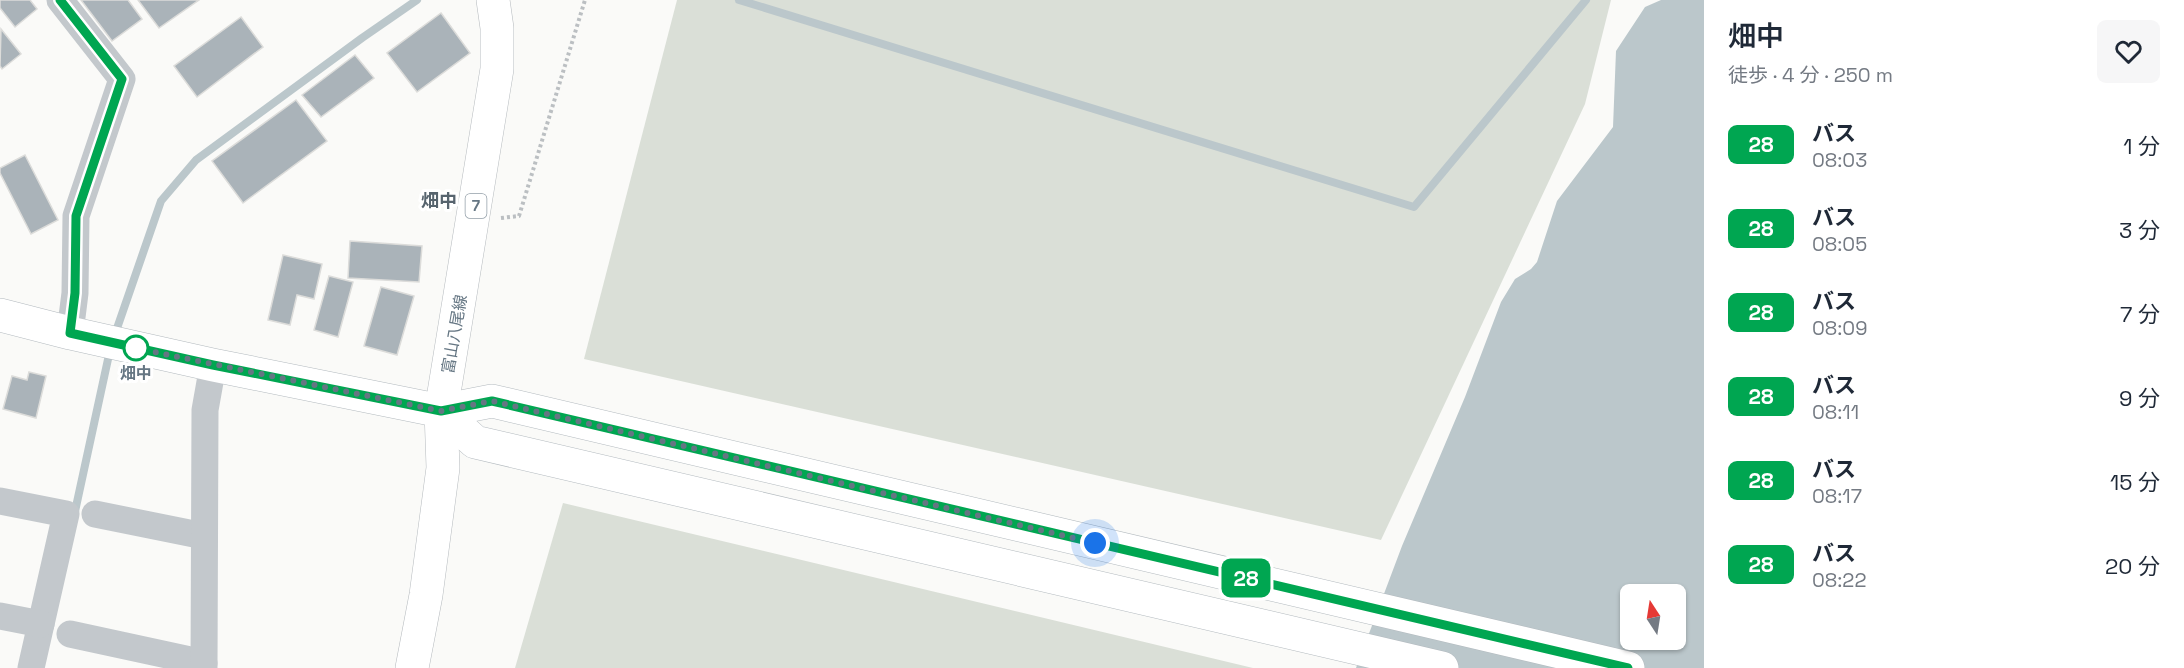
<!DOCTYPE html>
<html lang="ja">
<head>
<meta charset="utf-8">
<style>
  body { margin:0; font-family:"Space Grotesk","Noto Sans JP",sans-serif; background:#f6f6f7; color:#1f2937; height:100vh; display:flex; flex-direction:column; font-size:22px; white-space:nowrap }
  * { box-sizing:border-box; margin:0 }
  p { font-size:20px; color:#747a83 }
  .icon { flex:none; width:33px; height:33px; fill:none; stroke:currentColor; stroke-width:2; stroke-linecap:round; stroke-linejoin:round }
  .map { position:relative; flex:1; overflow:hidden }
  .sheet { display:flex; flex-direction:column; background:#fff; width:480px }
  .sheet>* { flex:none }
  .badge { padding:0 12px; border-radius:9px; font-size:21px; line-height:39px }
  .needle { width:39px; rotate:348deg }
  .buttons { position:absolute; left:1620px; top:584px; display:grid; gap:12px }
  .buttons a { display:grid; place-items:center; width:66px; height:66px; border-radius:9px; background:#fff; box-shadow:0 2px 4px #0004; font-size:30px }
  .you { position:absolute; width:30px; height:30px; margin:-15px; border:4px solid #fff; border-radius:50%; background:#1a73e8; box-shadow:0 0 0 9px #1a73e833 }
  .map>.badge { position:absolute; translate:-50% -50%; box-shadow:0 0 0 3px #fff }
  .round { display:grid; place-items:center; flex:none; width:63px; height:63px; border-radius:9px; background:#f6f6f7 }
  .head { display:flex; align-items:center; justify-content:space-between; height:102px; padding:0 24px }
  h1 { font-size:28px; font-weight:600; line-height:45px }
  ul { padding:0; list-style:none }
  li { display:flex; align-items:center; gap:18px; height:84px; padding:0 24px }
  li div { flex:1 }
  li b { display:block; font-size:22px }
  li em { font-style:normal }
  li .badge { min-width:66px; font-weight:700; text-align:center }
  main { display:flex; flex:1; min-height:0 }
  .map>svg:first-child { display:block }
  .green { fill:#dadfd7 }
  .water { fill:#bbc7cb; fill-rule:evenodd }
  .lines { fill:none; stroke-linecap:round; stroke-linejoin:round }
  .stream { stroke:#bbc7cb; stroke-width:8 }
  .building { fill:#aab3b9; stroke:#dcdcda; stroke-width:1.5 }
  .secondary-casing { stroke:#b3babf; stroke-width:34 }
  .primary-casing { stroke:#b5babe; stroke-width:34 }
  .path { stroke:#bbbfc2; stroke-width:4; stroke-dasharray:3 3; stroke-linecap:butt }
  .street { stroke:#c3c8cc; stroke-width:27 }
  .secondary { stroke:#fff; stroke-width:33 }
  .primary { stroke:#fff; stroke-width:33 }
  .line-casing { stroke:#fff; stroke-width:14 }
  .line { stroke:#00a651; stroke-width:9 }
  .walk { stroke:#657683; stroke-width:6; stroke-dasharray:0 10.8 }
  .stop-dot { fill:#fff; stroke:#00a651; stroke-width:3 }
  .labels { text-anchor:middle; stroke-width:6; stroke-linejoin:round; paint-order:stroke }
  .shield { fill:#fff; stroke:#939fa8; stroke-width:1.5 }
  .shield-label { font-size:15px; font-weight:bold; fill:#657683 }
  .street-label { font-size:16px; fill:#657683; stroke:#fff }
  .stop-label { font-size:16px; font-weight:bold; fill:#657683; stroke:#fff }
  .neighbourhood-label { font-size:18px; font-weight:bold; fill:#57646e; stroke:#fff }
</style>
</head>
<body>
<main>
<div class="map">
<svg width="1704" height="668" viewBox="0 0 1704 668">
  <rect width="100%" height="100%" fill="#fafaf8"/>
  <g class="green">
    <polygon points="677,0 1611,0 1585,104 1381,540 584,359"/>
    <polygon points="563,503 1253,668 515,668"/>
  </g>
  <path class="water" d="M1661 0H1704V668H1356L1402 546 1465 397 1501 302 1515 279 1531 269 1537 262 1557 201 1613 127 1616 51 1645 7ZM1630 594H1676V639H1630Z"/>
  <g class="lines">
    <g class="stream">
      <polyline points="739,0 1414,207 1586,0"/>
      <polyline points="114,337 161,201 196,160 362,38 417,0"/>
      <polyline points="74,516 110,350"/>
    </g>
  </g>
  <g class="building">
    <polygon points="0,0 30,0 37,9 15,27 0,8"/>
    <polygon points="81,0 128,0 142,19 112,41"/>
    <polygon points="138,0 199,0 159,28"/>
    <polygon points="441,13 470,53 417,92 387,53"/>
    <polygon points="241,17 263,47 197,97 174,66"/>
    <polygon points="1,29 21,54 2,69 0,66"/>
    <polygon points="355,55 374,78 321,117 302,95"/>
    <polygon points="296,100 327,141 243,203 212,161"/>
    <polygon points="25,155 58,220 31,234 0,173 0,168"/>
    <polygon points="350,241 422,246 419,282 348,278"/>
    <polygon points="283,255 322,264 314,299 297,295 290,325 268,320"/>
    <polygon points="329,276 353,282 338,337 314,330"/>
    <polygon points="381,287 414,296 397,355 364,346"/>
    <polygon points="29,372 46,376 36,418 3,409 12,376 27,380"/>
  </g>
  <g class="lines">
    <g class="secondary-casing">
      <g id="secondary">
        <polyline points="0,315 70,333 213,365 441,411 492,401 1628,668"/>
        <polyline points="441,411 475,442 1442,668"/>
      </g>
    </g>
    <g class="primary-casing">
      <polyline id="primary" points="412,668 426,595 443,468 441,411 497,69 497,28 493,0"/>
    </g>
    <polyline class="path" points="501,218 519,216 585,0"/>
    <g class="street">
      <polyline points="60,0 122,79 76,216 75,293 70,333"/>
      <polyline points="0,501 66,514 31,668"/>
      <polyline points="95,514 204,536"/>
      <polyline points="0,616 41,624"/>
      <polyline points="70,634 204,663"/>
      <polyline points="204,668 205,410 213,365"/>
    </g>
    <use href="#secondary" class="secondary"/>
    <use href="#primary" class="primary"/>
  </g>
  <g class="lines">
    <g class="line-casing">
      <polyline id="line" points="60,0 122,79 76,216 75,293 70,333 213,365 441,411 492,401 1628,668"/>
    </g>
    <use href="#line" class="line"/>
    <polyline class="walk" points="136,348 130,347 441,411 492,401 1095,543"/>
  </g>
  <circle class="stop-dot" cx="136" cy="348" r="12"/>
  <g class="labels">
    <rect class="shield" x="465.5" y="194" width="21" height="24" rx="4.5"/>
    <g class="shield-label">
      <text x="476" y="211">7</text>
    </g>
    <g class="street-label">
      <text transform="translate(454 334) rotate(-80)" y="6">富山八尾線</text>
    </g>
    <g class="stop-label">
      <text x="136" y="379">畑中</text>
    </g>
    <g class="neighbourhood-label">
      <text x="439" y="207">畑中</text>
    </g>
  </g>
</svg>
<div class="buttons">
<a><svg class="needle" viewBox="-14 -14 28 28"><path d="M0-13l5 13h-10z" fill="#e53935"/><path d="M0 13l5-13h-10z" fill="#747a83"/></svg></a>
</div>
<div class="you" style="left:1095px;top:543px"></div>
<b class="badge" style="left:1246px;top:578px;background:#00a651;color:#fff">28</b>
</div>
<section class="sheet">
<div class="head"><div><h1>畑中</h1><p>徒歩 · 4 分 · 250 m</p></div><a class="round"><svg class="icon" aria-label="heart" viewBox="0 0 24 24"><path d="M12 20l-8-8c-3-5 5-10 8-4 3-6 11-1 8 4z"/></svg></a></div>
<ul>
<li><span class="badge" style="background:#00a651;color:#fff">28</span><div><b>バス</b><p>08:03</p></div><em>1 分</em></li>
<li><span class="badge" style="background:#00a651;color:#fff">28</span><div><b>バス</b><p>08:05</p></div><em>3 分</em></li>
<li><span class="badge" style="background:#00a651;color:#fff">28</span><div><b>バス</b><p>08:09</p></div><em>7 分</em></li>
<li><span class="badge" style="background:#00a651;color:#fff">28</span><div><b>バス</b><p>08:11</p></div><em>9 分</em></li>
<li><span class="badge" style="background:#00a651;color:#fff">28</span><div><b>バス</b><p>08:17</p></div><em>15 分</em></li>
<li><span class="badge" style="background:#00a651;color:#fff">28</span><div><b>バス</b><p>08:22</p></div><em>20 分</em></li>
</ul>
</section>
</main>
</body>
</html>
